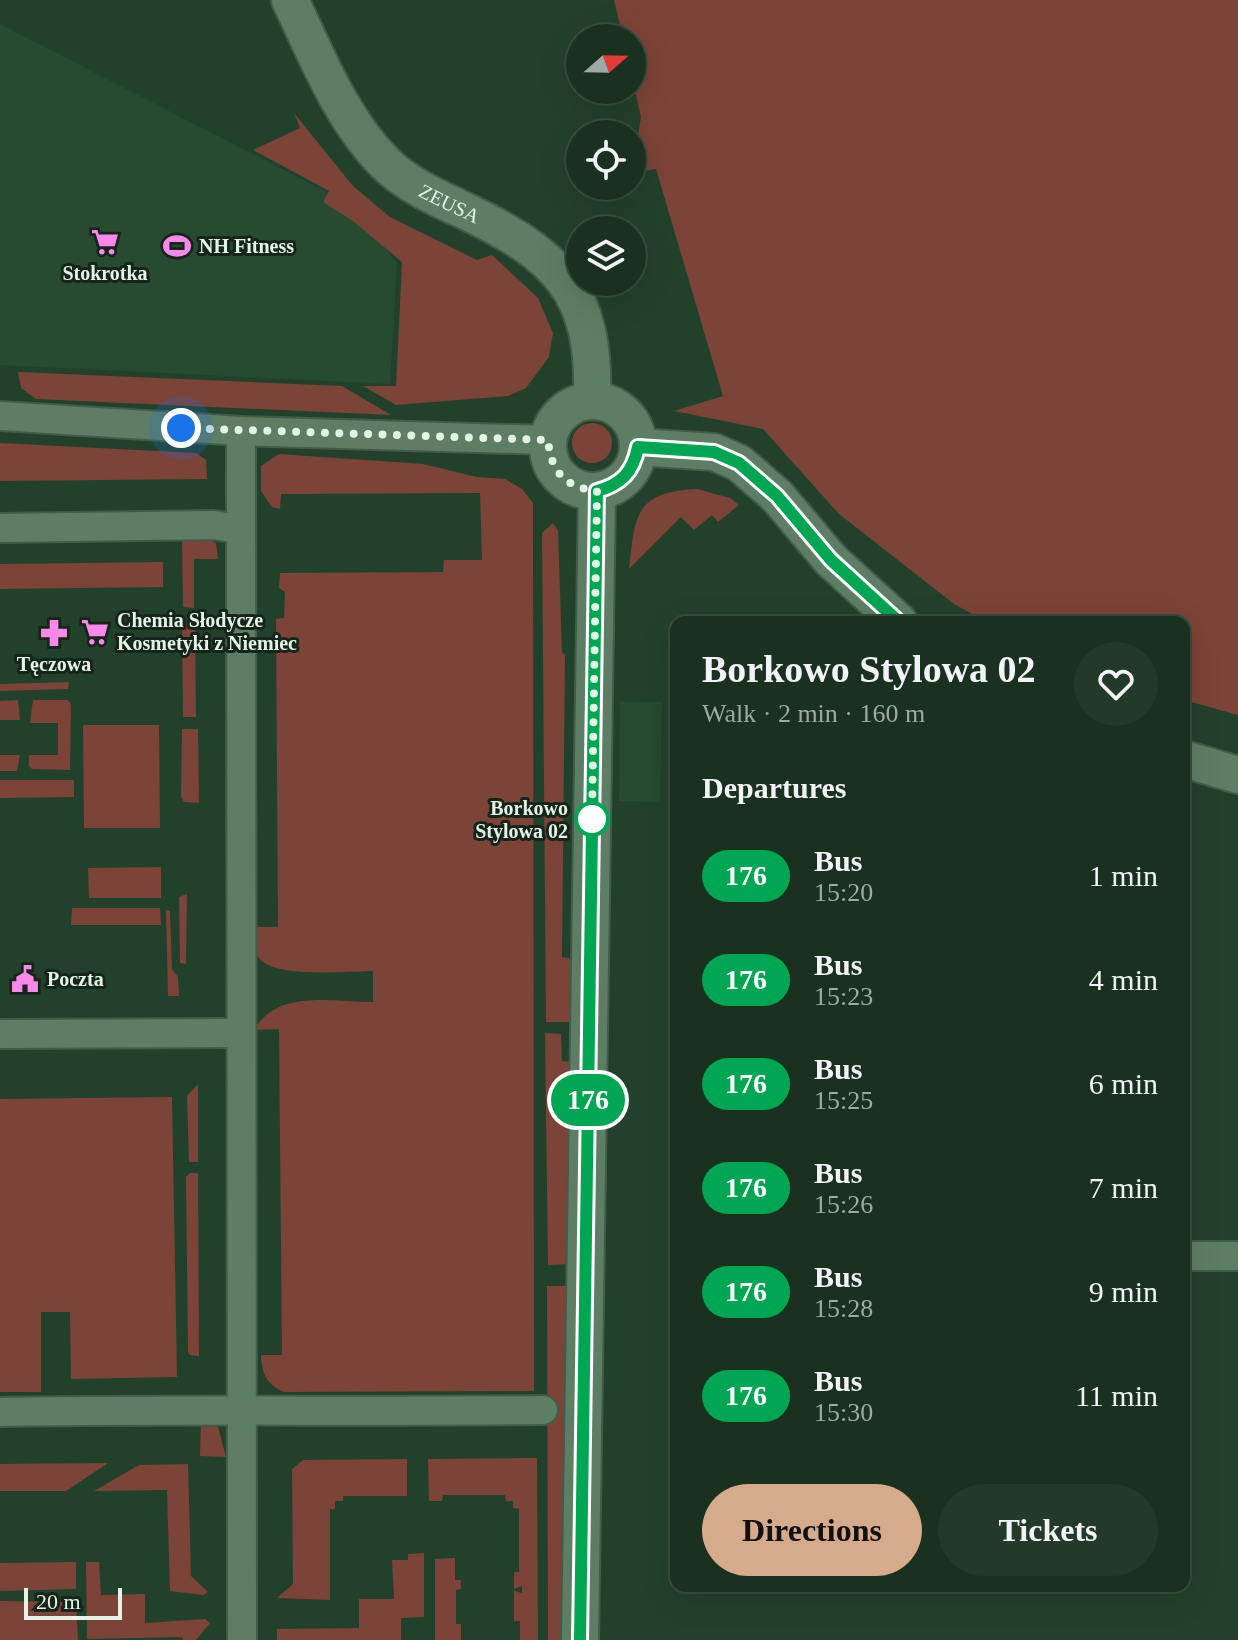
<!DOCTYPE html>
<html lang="en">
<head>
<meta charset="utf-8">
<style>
  body { margin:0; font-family:Georgia,serif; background:#233929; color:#f1f3f6; height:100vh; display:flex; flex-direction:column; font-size:30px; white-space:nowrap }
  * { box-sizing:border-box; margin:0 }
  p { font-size:26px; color:#9fa9a5 }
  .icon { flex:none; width:44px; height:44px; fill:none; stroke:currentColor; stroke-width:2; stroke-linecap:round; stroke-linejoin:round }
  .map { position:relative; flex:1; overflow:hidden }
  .panel { position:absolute; left:670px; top:616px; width:520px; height:976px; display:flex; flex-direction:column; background:#1a3120; border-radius:16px; box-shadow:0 8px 32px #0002,0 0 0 2px #384c3e }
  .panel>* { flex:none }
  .badge { padding:0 16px; border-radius:26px; font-size:28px; line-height:52px }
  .needle { width:52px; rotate:70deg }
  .buttons { position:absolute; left:566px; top:24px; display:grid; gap:16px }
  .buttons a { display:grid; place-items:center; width:80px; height:80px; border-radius:50%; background:#1a3120; box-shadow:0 8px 32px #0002,0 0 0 2px #384c3e; font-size:40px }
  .scale { position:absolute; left:24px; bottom:20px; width:98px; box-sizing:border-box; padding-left:8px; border:4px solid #e2f4e5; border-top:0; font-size:22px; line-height:28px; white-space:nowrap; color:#e2f4e5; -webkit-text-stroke:6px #17241a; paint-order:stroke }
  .you { position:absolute; width:40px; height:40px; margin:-20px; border:6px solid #fff; border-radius:50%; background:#1a73e8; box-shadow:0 0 0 12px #1a73e833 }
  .map>.badge { position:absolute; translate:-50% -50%; box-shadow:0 0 0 4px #fff }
  h2 { padding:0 32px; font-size:30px; line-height:72px }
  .round { display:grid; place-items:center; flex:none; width:84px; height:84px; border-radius:42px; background:#233929 }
  .headline { display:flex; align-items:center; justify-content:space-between; height:136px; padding:0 32px }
  h1 { font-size:38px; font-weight:700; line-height:60px }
  .action { display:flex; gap:16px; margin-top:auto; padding:16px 32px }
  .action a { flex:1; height:92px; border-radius:48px; background:#d6ab8b; color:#111; font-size:32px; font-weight:700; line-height:92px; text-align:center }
  .action a+a { background:#233929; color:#f1f3f6 }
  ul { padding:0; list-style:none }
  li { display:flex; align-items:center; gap:24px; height:104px; padding:0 32px }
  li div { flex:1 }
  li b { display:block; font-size:30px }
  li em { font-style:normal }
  li .badge { min-width:88px; font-weight:700; text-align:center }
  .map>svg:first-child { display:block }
  .built { fill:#264b31 }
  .green { fill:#7c4338 }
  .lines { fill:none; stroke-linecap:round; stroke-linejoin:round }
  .minor-casing { stroke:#415d4a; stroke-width:32 }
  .tertiary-casing { stroke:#415d4a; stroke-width:40 }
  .minor { stroke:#5d7e65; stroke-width:28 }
  .tertiary { stroke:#5d7e65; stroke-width:36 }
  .line-casing { stroke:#fff; stroke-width:18 }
  .line { stroke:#00a651; stroke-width:12 }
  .walk { stroke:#e2f4e5; stroke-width:8; stroke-dasharray:0 14.4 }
  .stop-dot { fill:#fff; stroke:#00a651; stroke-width:4 }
  .labels { text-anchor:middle; stroke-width:6; stroke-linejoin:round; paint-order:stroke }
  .street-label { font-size:20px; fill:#e2f4e5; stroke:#17241a }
  .poi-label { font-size:20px; font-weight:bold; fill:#e2f4e5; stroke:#17241a; text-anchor:start }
  .stop-label { font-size:20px; font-weight:bold; fill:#e2f4e5; stroke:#17241a; text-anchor:end }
</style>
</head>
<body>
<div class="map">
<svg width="1238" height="1640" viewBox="0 0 1238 1640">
  <rect width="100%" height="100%" fill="#22412b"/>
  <g class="built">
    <polygon points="0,24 352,205 397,263 390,384 0,365"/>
    <polygon points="620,702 662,702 660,802 619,801"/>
  </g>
  <g class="green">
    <polygon points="614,0 1238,0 1238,715 1184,700 1184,622 987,622 954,604 839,514 763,429 674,411 723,396 656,169 632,173 641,117 632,77 632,38 623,38"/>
    <polygon points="294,113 353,186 390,217 477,260 492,255 538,298 553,333 549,357 526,388 508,396 396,405 363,386 396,386 402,262 353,221 323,202 329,191 253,150 300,128"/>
    <polygon points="18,372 342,386 391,415 36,399 21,388"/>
    <circle cx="592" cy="443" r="20"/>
    <polygon points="0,443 196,453 206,460 207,479 0,481"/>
    <path d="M279 454 423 464 477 477 505 479 522 489 533 503 534 1391 284 1392C266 1384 262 1374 261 1355H282L279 1029 254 1030C278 989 330 1002 373 1002V971C347 971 275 979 259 958 252 949 252 938 252 927H278L276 619 284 618 285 592 279 588 280 573 443 572 444 560H482L480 493 281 494 280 509 272 507 261 491V466Z"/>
    <path d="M697 489 730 498 739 505 718 522 712 515 694 530 681 517 629 569C635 516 634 492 697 489Z"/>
    <polygon points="553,523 558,531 562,652 565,655 562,957 569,958 576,976 577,1022 546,1022 542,533"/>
    <polygon points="182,538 206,538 216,543 218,559 194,559 194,608 183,607"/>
    <polygon points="163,562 163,587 0,589 0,564"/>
    <polygon points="182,624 195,624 196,717 183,717"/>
    <polygon points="69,682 68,689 0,691 0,684"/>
    <polygon points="18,700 20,720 0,720 0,701"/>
    <polygon points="33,700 68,700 71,704 70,770 32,769 29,766 29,755 58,755 58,723 30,723"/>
    <polygon points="83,725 159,725 160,828 84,828"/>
    <polygon points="182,729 198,729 199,803 184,802 181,797"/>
    <polygon points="0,755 20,755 17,771 0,771"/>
    <polygon points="0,780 74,780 74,797 0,798"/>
    <polygon points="161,867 161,898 89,898 88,868"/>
    <polygon points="187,894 186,964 180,963 179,897"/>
    <polygon points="72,908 160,908 161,925 71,925"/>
    <polygon points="166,910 170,911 172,969 178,977 179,996 168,996"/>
    <polygon points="545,1033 561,1034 562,1061 574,1062 572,1264 548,1265"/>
    <polygon points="198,1084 198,1162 189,1162 187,1096"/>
    <polygon points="172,1097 177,1377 71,1379 70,1312 41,1312 41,1392 0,1392 0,1099"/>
    <polygon points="190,1173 198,1173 199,1356 190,1355 188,1352 186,1177"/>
    <polygon points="547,1286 571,1286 566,1640 548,1640"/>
    <polygon points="201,1421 218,1427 226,1457 200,1456"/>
    <polygon points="537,1458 538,1640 520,1640 520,1621 514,1621 514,1591 522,1593 522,1586 514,1589 514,1572 519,1572 519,1509 513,1508 513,1501 506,1501 505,1495 443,1495 442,1501 429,1501 428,1459"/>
    <polygon points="407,1459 407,1496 343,1496 343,1501 335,1501 335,1509 330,1509 330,1600 277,1598 293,1584 292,1469 303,1460"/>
    <polygon points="108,1463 66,1491 0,1491 0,1464"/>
    <polygon points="188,1464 191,1576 208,1592 203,1595 170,1591 167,1490 94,1491 139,1465"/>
    <polygon points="424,1553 424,1617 401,1618 401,1640 277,1640 277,1629 359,1628 359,1599 394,1599 392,1560 408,1560 408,1554"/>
    <polygon points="455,1558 455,1580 461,1580 461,1589 456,1590 456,1624 461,1624 461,1640 435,1640 435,1559"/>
    <polygon points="76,1562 76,1589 0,1591 0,1563"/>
    <polygon points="86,1562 99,1562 101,1595 145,1594 145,1623 205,1619 210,1623 196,1640 183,1640 182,1637 87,1639"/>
    <polygon points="0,1601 76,1602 78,1640 0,1640"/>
  </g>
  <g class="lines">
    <g class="minor-casing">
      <g id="minor">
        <polyline points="0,416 241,431 548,440"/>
        <polyline points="241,431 242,1640"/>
        <polyline points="0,528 214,525 238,529"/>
        <polyline points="0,1034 240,1033"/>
        <polyline points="1184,1256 1238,1256"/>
        <path d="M0 1412C181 1409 362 1412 543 1410"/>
      </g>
    </g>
    <g class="tertiary-casing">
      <g id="tertiary">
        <path id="s1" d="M290 0C317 56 341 119 385 163 406 184 437 198 463 210 558 255 596 291 592 400"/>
        <circle cx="593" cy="446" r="45"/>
        <polyline points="638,447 714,452 739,463 777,496 831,560 899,622"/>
        <polyline points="1184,759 1238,775"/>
        <polyline points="580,1640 597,491"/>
      </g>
    </g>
    <use href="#minor" class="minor"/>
    <use href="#tertiary" class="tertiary"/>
  </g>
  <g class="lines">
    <g class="line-casing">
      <path id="line" d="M580 1640 597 491C622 484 633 472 638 447L714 452 739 463 777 496 831 560 899 622"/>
    </g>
    <use href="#line" class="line"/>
    <path class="walk" d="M181 428 548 440C551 472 565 487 597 491L592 819"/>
  </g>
  <defs>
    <g id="supermarket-bare" transform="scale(2.16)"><path d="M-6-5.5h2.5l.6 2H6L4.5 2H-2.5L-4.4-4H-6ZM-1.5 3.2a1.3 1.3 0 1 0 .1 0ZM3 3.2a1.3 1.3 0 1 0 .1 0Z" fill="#f888ea" stroke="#17241a" stroke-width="2.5" paint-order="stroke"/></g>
    <g id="stadium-bare" transform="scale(2.16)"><path d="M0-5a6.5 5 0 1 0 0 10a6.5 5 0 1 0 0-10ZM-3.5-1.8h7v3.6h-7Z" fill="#f888ea" stroke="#17241a" stroke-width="2.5" paint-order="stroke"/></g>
    <g id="pharmacy-bare" transform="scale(2.16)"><path d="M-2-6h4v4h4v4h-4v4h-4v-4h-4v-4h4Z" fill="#f888ea" stroke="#17241a" stroke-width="2.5" paint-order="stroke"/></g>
    <g id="civic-bare" transform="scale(2.16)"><path d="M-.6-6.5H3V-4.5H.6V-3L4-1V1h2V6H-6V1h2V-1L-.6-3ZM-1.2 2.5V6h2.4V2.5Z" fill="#f888ea" stroke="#17241a" stroke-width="2.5" paint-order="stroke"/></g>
  </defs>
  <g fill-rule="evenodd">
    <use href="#supermarket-bare" x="105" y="242"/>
    <use href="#stadium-bare" x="177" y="246"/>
    <use href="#supermarket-bare" x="95" y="632"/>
    <use href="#pharmacy-bare" x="54" y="633"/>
    <use href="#civic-bare" x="25" y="979"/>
  </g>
  <circle class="stop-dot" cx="592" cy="819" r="16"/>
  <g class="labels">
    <g class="street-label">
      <text dy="7" stroke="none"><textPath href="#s1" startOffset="266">ZEUSA</textPath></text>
    </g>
    <g class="poi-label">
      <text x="199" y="253">NH Fitness</text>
      <text x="105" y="280" text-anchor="middle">Stokrotka</text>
      <text x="117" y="627">Chemia Słodycze<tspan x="117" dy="23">Kosmetyki z Niemiec</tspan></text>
      <text x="54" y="671" text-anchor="middle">Tęczowa</text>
      <text x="47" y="986">Poczta</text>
    </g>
    <g class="stop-label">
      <text x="568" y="815">Borkowo<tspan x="568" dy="23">Stylowa 02</tspan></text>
    </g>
  </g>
</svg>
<div class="buttons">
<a><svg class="needle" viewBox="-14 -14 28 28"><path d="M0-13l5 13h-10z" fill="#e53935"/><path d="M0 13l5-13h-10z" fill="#9fa9a5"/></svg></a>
<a><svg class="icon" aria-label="locate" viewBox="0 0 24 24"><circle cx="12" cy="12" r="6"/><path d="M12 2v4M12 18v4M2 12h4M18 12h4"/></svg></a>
<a><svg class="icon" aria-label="layers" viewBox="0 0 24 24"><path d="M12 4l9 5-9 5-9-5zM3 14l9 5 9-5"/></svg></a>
</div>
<div class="scale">20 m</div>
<div class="you" style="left:181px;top:428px"></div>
<b class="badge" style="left:588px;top:1100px;background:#00a651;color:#fff">176</b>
<section class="panel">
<div class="headline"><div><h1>Borkowo Stylowa 02</h1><p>Walk · 2 min · 160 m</p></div><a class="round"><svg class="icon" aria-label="heart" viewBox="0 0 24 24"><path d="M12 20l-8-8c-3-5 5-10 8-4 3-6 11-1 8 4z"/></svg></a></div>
<h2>Departures</h2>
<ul>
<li><span class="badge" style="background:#00a651;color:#fff">176</span><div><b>Bus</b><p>15:20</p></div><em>1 min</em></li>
<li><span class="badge" style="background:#00a651;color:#fff">176</span><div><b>Bus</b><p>15:23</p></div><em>4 min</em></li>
<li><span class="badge" style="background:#00a651;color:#fff">176</span><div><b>Bus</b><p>15:25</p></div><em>6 min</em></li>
<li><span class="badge" style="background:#00a651;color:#fff">176</span><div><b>Bus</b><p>15:26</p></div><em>7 min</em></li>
<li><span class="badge" style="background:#00a651;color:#fff">176</span><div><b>Bus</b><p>15:28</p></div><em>9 min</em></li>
<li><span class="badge" style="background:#00a651;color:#fff">176</span><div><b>Bus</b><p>15:30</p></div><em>11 min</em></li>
</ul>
<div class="action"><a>Directions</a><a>Tickets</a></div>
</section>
</div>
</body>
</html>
